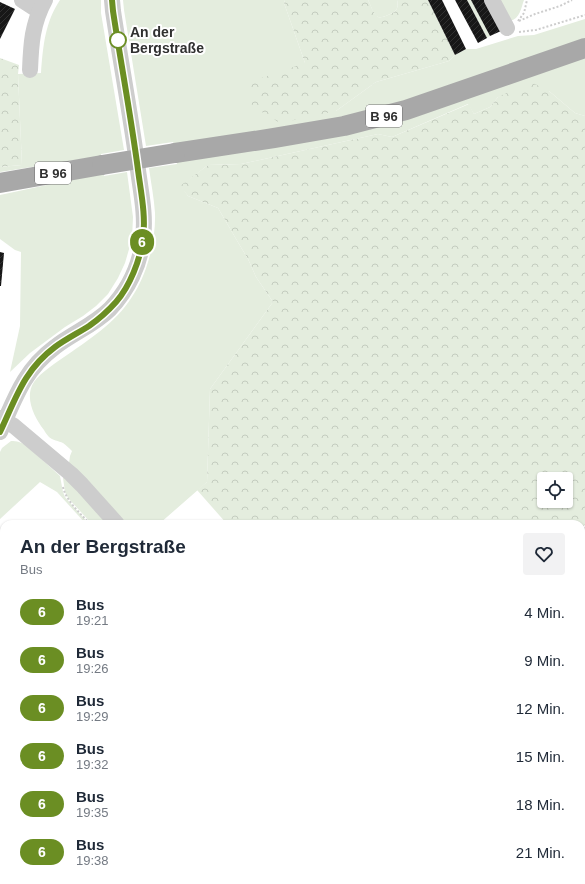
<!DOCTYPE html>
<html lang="de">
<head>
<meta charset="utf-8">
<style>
  body { margin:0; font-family:Helvetica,sans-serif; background:#f2f2f3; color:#1f2937; height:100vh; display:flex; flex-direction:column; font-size:15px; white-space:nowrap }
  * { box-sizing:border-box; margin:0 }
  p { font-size:13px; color:#747a83 }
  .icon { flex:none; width:22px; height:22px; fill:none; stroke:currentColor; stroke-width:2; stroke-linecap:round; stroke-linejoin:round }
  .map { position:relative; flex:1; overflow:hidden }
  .drawer { position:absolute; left:0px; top:520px; width:585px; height:364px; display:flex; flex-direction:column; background:#fff; border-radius:12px 12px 0 0; box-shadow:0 1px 3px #0004 }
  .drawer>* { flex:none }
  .badge { padding:0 8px; border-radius:13px; font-size:14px; line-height:26px }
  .buttons { position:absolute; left:537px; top:472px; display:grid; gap:8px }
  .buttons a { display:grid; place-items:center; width:36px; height:36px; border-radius:4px; background:#fff; box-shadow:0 1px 3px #0004; font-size:20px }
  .map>.badge { position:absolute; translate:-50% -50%; box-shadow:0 0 0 2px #fff }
  .round { display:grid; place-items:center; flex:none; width:42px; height:42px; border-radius:4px; background:#f2f2f3 }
  .head { display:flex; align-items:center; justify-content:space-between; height:68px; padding:0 20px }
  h1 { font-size:19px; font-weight:700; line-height:30px }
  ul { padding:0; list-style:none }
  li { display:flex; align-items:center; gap:12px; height:48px; padding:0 20px }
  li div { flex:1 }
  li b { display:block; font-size:15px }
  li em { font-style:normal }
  li .badge { min-width:44px; font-weight:700; text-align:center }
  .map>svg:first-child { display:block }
  .green { fill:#e4edde }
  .forest { fill:url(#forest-crowns); fill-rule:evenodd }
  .building { fill:url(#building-hatch) }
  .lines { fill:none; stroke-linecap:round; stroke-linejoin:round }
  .path { stroke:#cdcdcd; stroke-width:2; stroke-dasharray:2 2; stroke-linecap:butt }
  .minor { stroke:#cdcdcd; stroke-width:16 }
  .major { stroke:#a8a8a8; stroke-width:20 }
  .major-bridge { stroke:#a8a8a8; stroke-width:20 }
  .line-casing { stroke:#fff; stroke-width:9 }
  .line { stroke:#6b8e23; stroke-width:6 }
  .stop-dot { fill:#fff; stroke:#6b8e23; stroke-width:2 }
  .labels { text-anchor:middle; stroke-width:4; stroke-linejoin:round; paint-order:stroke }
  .shield { fill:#fff; stroke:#6e6e6e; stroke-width:1 }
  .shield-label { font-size:13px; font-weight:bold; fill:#303030 }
  .stop-label { font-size:14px; font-weight:bold; fill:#303030; stroke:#fff; text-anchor:start }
</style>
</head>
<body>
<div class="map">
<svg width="585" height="884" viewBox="0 0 585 884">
  <defs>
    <pattern id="forest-crowns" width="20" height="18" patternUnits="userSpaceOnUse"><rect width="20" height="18" fill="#e4edde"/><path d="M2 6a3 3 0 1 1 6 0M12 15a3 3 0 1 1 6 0" fill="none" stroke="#c4ccbf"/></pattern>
    <pattern id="building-hatch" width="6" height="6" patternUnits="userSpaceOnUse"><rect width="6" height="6" fill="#171717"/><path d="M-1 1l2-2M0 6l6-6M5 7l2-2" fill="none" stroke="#303030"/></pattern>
  </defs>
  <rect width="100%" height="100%" fill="#fff"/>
  <g class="green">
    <path d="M60 0H101V13L124 150 101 154V156L0 172V167L22 165 18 74 41 73C43 47 45 22 60 0Z"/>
    <polygon points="123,0 285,0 284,3 305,63 336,111 376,82 449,61 455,55 466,49 476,49 518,36 534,35 585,19 585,41 404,102 343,118 174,145 173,142 146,146 124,10"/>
    <path d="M368 0H397C399 9 396 12 388 15 385 16 382 18 378 17 373 15 371 5 368 0Z"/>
    <polygon points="467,0 471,0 490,36 487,38"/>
    <path d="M496 0H524C521 8 520 19 510 21Z"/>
    <path d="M585 57V116L575 113 549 91 498 97 490 107 474 114 468 104 392 137 378 134 241 164 208 165 181 186 188 196 218 208 239 244 248 259 256 277 273 302 210 389 207 482 159 524H125L69 463 70 456 72 451C69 448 66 445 63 443 59 441 52 440 49 437 47 435 45 432 44 430 34 417 24 397 34 382 41 372 57 362 67 355 93 337 119 320 135 292 148 271 156 238 155 213 154 198 151 183 149 168L177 164V161Z"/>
    <polygon points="127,172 133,217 132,239 125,263 118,278 108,294 96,306 83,316 65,327 30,353 10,372 20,326 21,252 15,250 0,239 0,195 103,173 104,176"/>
    <path d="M11 441C17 441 21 442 27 446L60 476 63 492 65 497 89 524H86L57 492 40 482 0 519V452L2 448Z"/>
    <polygon points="65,477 108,524 92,524 68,498 65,492 63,478"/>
    <path d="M0 612C6 623 5 629 0 640Z"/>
    <polygon points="4,703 4,880 7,880 0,884 0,706"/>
  </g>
  <g class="forest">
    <path d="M285 0H368C371 5 373 14 378 17 382 18 385 16 388 15 396 12 399 9 397 0H428L455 55 449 61 376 82 336 111 280 123 252 106 247 83 305 63 284 3Z"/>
    <polygon points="0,58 19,65 18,74 22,165 0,167"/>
    <path d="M531 82 549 91 575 113 585 116V525L581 527V524H457L451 522 435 524H227L197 490 207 482 210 389 273 302 256 277 248 259 239 244 218 208 188 196 180 186 208 165 241 164 378 134 392 137 469 104 474 114 490 107 498 97ZM544 479H566V501H544Z"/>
  </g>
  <g class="building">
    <polygon points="428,0 442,0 466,49 455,55"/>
    <polygon points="455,0 467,0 487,38 478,43"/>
    <polygon points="471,0 484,0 501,31 490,36"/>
    <polygon points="0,2 15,9 0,39"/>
    <polygon points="0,252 4,253 1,286 0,286"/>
    <polygon points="189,520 193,524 184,524"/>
    <polygon points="585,634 585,667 581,669 581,636"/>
    <polygon points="581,837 585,844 585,854 581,857"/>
    <polygon points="196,880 233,880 235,884 189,884"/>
    <polygon points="362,880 380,880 382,884 360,884 358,882"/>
    <polygon points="475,880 490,880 492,884 477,884"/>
    <polygon points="528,880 551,880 553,883 551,884 530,884"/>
  </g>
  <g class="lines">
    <g class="path">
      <polyline points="518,21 524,13 527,0"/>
      <polyline points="519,21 535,14 560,6 572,0"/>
      <polyline points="519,32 536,30 585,15"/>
      <path d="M63 487C66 501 81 514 90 524"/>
      <polyline points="581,530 585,528"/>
      <polyline points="581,595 585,592"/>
      <polyline points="581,684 585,682"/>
      <polyline points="581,723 585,721"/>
      <polyline points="581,809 585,816"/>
      <polyline points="325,880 328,884"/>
      <polyline points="505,880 508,884"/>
      <polyline points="560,880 562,884"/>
      <polyline points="295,884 302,880"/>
    </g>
    <g class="minor">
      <polyline points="22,0 39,11"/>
      <polyline points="492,0 507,28"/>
      <path d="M30 70C31 44 32 24 45 0"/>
      <polyline points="0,418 14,426 71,474 82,485 117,524"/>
      <path d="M0 432C15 398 24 370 55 347 73 333 94 325 110 309 128 290 140 265 143 239 146 215 141 193 138 170 131 117 121 64 113 11L112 0"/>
    </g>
    <g class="major">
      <polyline points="175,153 274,138 344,126 406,110 585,48"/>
      <polyline points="0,183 102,165"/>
    </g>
    <polyline class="major-bridge" points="102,165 175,153"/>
  </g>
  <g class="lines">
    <g class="line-casing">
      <path id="line" d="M0 432C16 398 24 370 55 347 66 339 78 333 89 326 99 319 108 311 116 302 130 286 140 260 143 239 146 215 141 193 138 170 131 117 121 64 113 11L112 0"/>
    </g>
    <use href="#line" class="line"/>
  </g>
  <circle class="stop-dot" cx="118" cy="40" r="8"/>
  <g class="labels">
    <g class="shield">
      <rect x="366" y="105" width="36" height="22" rx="3"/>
      <rect x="35" y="162" width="36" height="22" rx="3"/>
    </g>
    <g class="shield-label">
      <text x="384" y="121">B 96</text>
      <text x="53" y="178">B 96</text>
    </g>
    <g class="stop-label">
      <text x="130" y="37">An der<tspan x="130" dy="16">Bergstraße</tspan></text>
    </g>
  </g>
</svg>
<div class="buttons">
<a><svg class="icon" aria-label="locate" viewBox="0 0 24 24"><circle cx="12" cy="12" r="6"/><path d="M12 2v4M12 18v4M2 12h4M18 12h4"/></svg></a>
</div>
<b class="badge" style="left:142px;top:242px;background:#6b8e23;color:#fff">6</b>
<section class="drawer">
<div class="head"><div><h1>An der Bergstraße</h1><p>Bus</p></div><a class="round"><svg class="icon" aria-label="heart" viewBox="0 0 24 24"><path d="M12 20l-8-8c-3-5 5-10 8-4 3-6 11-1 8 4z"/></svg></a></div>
<ul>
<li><span class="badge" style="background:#6b8e23;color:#fff">6</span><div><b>Bus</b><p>19:21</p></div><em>4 Min.</em></li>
<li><span class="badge" style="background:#6b8e23;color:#fff">6</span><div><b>Bus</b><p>19:26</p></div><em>9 Min.</em></li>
<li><span class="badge" style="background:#6b8e23;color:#fff">6</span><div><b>Bus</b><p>19:29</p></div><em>12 Min.</em></li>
<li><span class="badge" style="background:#6b8e23;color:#fff">6</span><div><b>Bus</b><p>19:32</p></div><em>15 Min.</em></li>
<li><span class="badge" style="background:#6b8e23;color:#fff">6</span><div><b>Bus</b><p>19:35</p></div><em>18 Min.</em></li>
<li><span class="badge" style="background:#6b8e23;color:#fff">6</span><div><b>Bus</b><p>19:38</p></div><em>21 Min.</em></li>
</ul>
</section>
</div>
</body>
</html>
